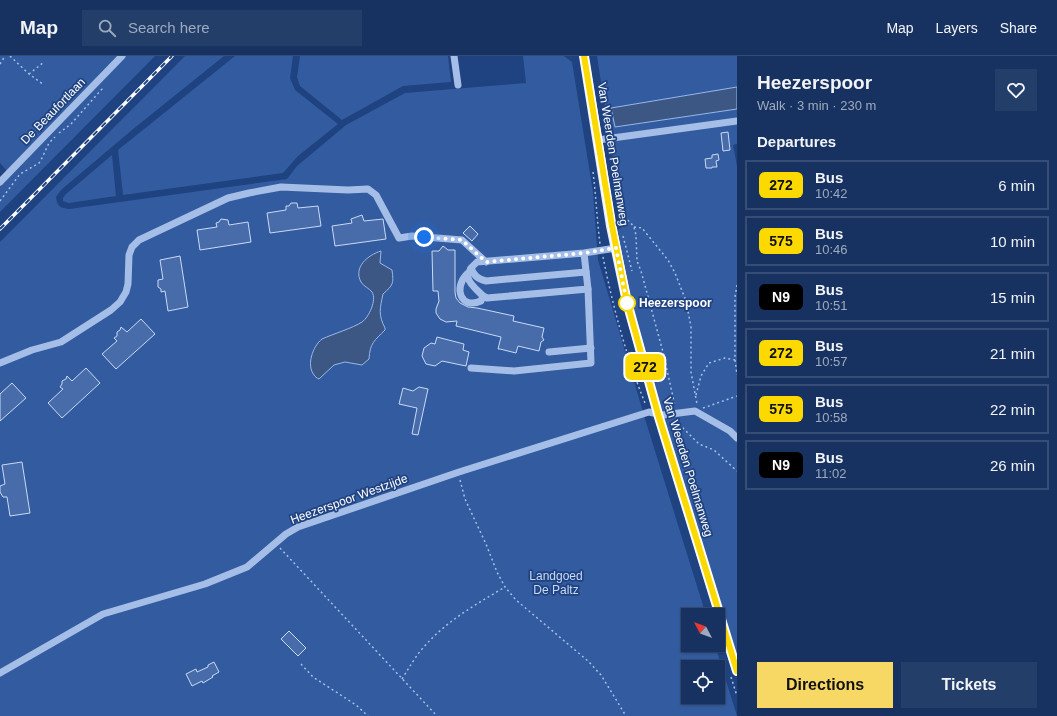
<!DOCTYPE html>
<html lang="en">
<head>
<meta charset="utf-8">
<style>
  body { margin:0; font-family:Helvetica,sans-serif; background:#243e6a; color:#f1f3f6; height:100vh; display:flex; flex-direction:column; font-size:15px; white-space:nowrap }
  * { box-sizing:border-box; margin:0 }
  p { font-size:13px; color:#9eaabd }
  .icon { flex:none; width:22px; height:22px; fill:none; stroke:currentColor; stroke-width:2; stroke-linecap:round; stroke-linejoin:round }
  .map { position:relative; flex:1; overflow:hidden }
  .details { display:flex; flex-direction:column; background:#173261; width:320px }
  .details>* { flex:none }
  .badge { padding:0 8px; border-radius:6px; font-size:14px; line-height:26px }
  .needle { width:26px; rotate:311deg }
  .buttons { position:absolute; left:681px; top:552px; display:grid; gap:8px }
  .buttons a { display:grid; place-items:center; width:44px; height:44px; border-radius:0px; background:#173261; box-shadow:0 1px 3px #0004,0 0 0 1px #364d76; font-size:20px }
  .you { position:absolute; width:20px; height:20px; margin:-10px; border:3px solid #fff; border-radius:50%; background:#1a73e8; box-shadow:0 0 0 6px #1a73e833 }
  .map>.badge { position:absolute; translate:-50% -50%; box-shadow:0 0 0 2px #fff }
  h2 { padding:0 20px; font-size:15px; line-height:36px }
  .round { display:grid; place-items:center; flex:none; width:42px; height:42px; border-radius:0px; background:#243e6a }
  .head { display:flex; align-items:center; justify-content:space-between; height:68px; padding:0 20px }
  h1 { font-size:19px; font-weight:800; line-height:30px }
  .primary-button { display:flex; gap:8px; margin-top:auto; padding:8px 20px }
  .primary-button a { flex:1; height:46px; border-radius:0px; background:#f7d864; color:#111; font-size:16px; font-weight:800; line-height:46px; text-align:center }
  .primary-button a+a { background:#243e6a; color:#f1f3f6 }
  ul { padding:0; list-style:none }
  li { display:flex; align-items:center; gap:12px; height:50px; margin:0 8px 6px; padding:0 12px; border:2px solid #364d76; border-radius:0px }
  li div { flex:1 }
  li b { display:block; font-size:15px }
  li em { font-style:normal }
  li .badge { min-width:44px; font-weight:700; text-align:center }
  header { display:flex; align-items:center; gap:24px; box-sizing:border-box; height:56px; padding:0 20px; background:#173261; border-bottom:1px solid #364d76 }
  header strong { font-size:19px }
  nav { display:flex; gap:22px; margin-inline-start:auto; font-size:14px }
  .search { width:280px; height:36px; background:#243e6a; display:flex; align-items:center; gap:10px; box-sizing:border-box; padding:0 14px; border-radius:0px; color:#9eaabd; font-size:15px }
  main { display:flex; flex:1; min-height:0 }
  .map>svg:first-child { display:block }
  .green { fill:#335b9f; fill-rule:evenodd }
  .water { fill:#3d5785; stroke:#98b8ea }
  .building { fill:#486caa; stroke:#c9daf6 }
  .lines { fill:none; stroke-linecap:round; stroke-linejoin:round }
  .path { stroke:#a5bee8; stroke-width:1.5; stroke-dasharray:2 3; stroke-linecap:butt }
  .minor { stroke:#a5bee8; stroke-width:7 }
  .major { stroke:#e7eefe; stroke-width:10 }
  .rail-casing { stroke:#fff; stroke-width:3.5 }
  .rail { stroke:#1f4281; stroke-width:2; stroke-dasharray:6; stroke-linecap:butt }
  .line-casing { stroke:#fff; stroke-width:9 }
  .line { stroke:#fcd900; stroke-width:6 }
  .walk { stroke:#fff; stroke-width:4; stroke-dasharray:0 7.2 }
  .stop-dot { fill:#fff; stroke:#fcd900; stroke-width:2 }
  .labels { text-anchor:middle; stroke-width:3.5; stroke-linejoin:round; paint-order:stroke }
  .street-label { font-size:12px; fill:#fff; stroke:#1f4281 }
  .stop-label { font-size:12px; font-weight:bold; fill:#fff; stroke:#1f4281; text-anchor:start }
  .park-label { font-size:12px; fill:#c9daf6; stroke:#1f4281 }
</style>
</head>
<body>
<header>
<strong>Map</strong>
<div class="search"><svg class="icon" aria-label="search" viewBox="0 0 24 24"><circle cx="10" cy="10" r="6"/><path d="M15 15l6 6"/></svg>Search here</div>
<nav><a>Map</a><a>Layers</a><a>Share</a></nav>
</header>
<main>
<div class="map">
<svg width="737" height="660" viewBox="0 0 737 660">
  <rect width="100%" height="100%" fill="#1f4281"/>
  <g class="green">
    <polygon points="0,0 155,0 0,156 0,122 7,115 0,107"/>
    <path d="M185 0H224L132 74 61 134 56 141C57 150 60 152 69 153L287 123 297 110 346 69 405 37 526 27 523 0H564L572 6 593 136 598 204 646 366 706 559H688V589H715L737 660H0V186ZM688 611H718V641H688Z"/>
    <polygon points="235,0 293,0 290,22 295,34 338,68 298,100 283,117 123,139 118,94"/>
    <polygon points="300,0 448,0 451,26 403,30 342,64 300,30 297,21"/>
    <polygon points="597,0 737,0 737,31 611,52 615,71 737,53 737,88 733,89 737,110 737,606 631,254 618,174 623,170"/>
    <polygon points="112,99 116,140 69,147 63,145 63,142 66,138"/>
  </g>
  <g class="water">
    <polygon points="737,31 737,53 615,71 611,52"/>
    <path d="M381 195 380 207 392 214C394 228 393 229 383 238 380 252 378 259 385 272V274C374 285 370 287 369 303L362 309 345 306 334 309 319 323C317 322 315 321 314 319 306 309 313 290 322 283 333 278 353 272 362 266 369 261 377 244 372 236 369 232 363 230 361 226 353 211 368 199 381 195Z"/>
  </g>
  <g class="building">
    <polygon points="728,76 730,94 723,95 721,77"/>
    <polygon points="718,98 719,104 716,105 717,111 712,111 712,112 706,112 705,103 712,102 712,99"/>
    <polygon points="291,147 297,147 298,152 318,150 321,170 270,177 267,157 286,154 286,150 289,150"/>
    <polygon points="362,159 364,165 383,163 386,183 335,190 332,170 352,167 351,163"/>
    <polygon points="221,163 228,164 229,169 248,166 251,186 200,194 197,174 217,171 216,167 219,166"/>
    <polygon points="470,170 478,178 472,185 463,177"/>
    <polygon points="443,190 448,194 455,194 455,236 456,242 460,247 468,251 477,252 514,260 513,265 544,272 542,281 544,284 541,286 539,295 518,290 516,297 500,293 498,293 501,281 456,270 457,265 446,266 440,263 436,257 436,253 439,245 438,235 433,235 432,195 439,195"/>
    <polygon points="180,200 188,251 168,255 165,235 161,236 161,233 158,231 158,224 163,223 160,204"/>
    <polygon points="141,263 155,278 116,313 102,298 117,285 114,282 117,280 117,276 120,274 121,271 127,276"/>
    <polygon points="437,281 464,288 463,294 469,296 466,310 442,305 435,310 426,308 422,300 424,292 431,287 435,288"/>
    <polygon points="86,312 100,327 62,362 48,347 63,333 60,331 62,328 62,325 66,323 67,320 72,325"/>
    <polygon points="12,327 26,342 0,365 0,338"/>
    <polygon points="419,331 428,333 418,379 412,378 417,352 399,348 403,332 413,335"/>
    <polygon points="22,406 30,457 10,460 7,441 3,441 0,436 0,430 5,428 2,409"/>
    <polygon points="289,575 306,592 298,600 281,583"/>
    <polygon points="214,606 219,616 212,620 213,621 203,627 202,625 192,630 186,618 196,613 197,616 208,611 208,609"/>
  </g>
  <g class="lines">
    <g class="path">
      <polyline points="10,0 29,18 44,29"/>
      <polyline points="0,8 5,0"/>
      <polyline points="29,18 44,6"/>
      <polyline points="59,77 71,68 102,33 102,30"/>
      <path d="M593 116C596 140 597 164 600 188"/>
      <polyline points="0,145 20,118 39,107 42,102 49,87 55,81"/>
      <polyline points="619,161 622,160 630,166 634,171 636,179 637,205 641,215 663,296 675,350"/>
      <polyline points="634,171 642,172 668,204 675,217 686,245 691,271 691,316 697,348"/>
      <polyline points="623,180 632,215"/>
      <path d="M603 201C613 251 626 300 645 347"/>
      <polyline points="737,229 735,241 735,304 737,319"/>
      <polyline points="696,339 701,320 709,307 725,302 735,304"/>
      <polyline points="703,352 737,340"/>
      <polyline points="677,364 677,366 699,388 714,394 737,415"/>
      <polyline points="460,424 465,443 486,488 497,516 505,531 516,544 588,605 601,619 626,660"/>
      <polyline points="280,492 437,660"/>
      <polyline points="301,608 313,621 356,649 368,660"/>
      <polyline points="731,621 737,640"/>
      <path d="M402 623C409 612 415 601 423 592 446 565 475 549 505 531"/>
    </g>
    <g class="minor">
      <polyline points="454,0 458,29"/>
      <polyline points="598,84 737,65"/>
      <polyline points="0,126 122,0"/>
      <path d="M584 197 588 233 487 242 483 240C470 227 460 221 477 206L584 197 616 192"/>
      <path d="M471 212C474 220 478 223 486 225L586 216"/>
      <path d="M467 218C453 232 461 254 481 245L483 240"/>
      <polyline points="549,296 591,292"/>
      <polyline points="0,307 32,294 61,286 111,254 120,246 126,236 128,228 129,199 132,191 139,184 228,142 249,137 281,131 348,134 368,133 376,139 399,182 412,180 462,184 486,206"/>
      <polyline points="471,312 514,315 591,307 588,233"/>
      <polyline points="0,617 103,558 205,528 247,511 286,478 298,471 459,416 649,356 663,359 695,355 730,375 737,382"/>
    </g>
    <polyline class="major" points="584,0 611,170 627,246 658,358 737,615"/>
    <g class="rail-casing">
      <polyline id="rail" points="0,173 172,0"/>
    </g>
    <use href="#rail" class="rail"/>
  </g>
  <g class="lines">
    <g class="line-casing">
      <polyline id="line" points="584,0 612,170 627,246 658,358 737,615"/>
    </g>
    <use href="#line" class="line"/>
    <polyline class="walk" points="424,181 462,184 486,206 584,197 616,192 627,247"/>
  </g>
  <circle class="stop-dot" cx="627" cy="247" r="8"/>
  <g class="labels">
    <g class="street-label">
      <text transform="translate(53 55) rotate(-46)" y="4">De Beaufortlaan</text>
      <text transform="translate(613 98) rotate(81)" y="4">Van Weerden Poelmanweg</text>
      <text transform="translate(688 411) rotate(73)" y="4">Van Weerden Poelmanweg</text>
      <text transform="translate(349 443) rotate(-20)" y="4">Heezerspoor Westzijde</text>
    </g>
    <g class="stop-label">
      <text x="639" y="251">Heezerspoor</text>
    </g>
    <g class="park-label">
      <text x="556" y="524">Landgoed<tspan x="556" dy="14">De Paltz</tspan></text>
    </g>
  </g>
</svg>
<div class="buttons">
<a><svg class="needle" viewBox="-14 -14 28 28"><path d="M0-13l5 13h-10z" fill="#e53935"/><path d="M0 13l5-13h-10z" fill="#9eaabd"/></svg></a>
<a><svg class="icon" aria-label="locate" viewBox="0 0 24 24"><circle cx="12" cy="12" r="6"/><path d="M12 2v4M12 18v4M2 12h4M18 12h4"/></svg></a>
</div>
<div class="you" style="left:424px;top:181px"></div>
<b class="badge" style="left:645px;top:311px;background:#fcd900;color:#111">272</b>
</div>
<section class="details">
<div class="head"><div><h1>Heezerspoor</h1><p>Walk · 3 min · 230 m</p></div><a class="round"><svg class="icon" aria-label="heart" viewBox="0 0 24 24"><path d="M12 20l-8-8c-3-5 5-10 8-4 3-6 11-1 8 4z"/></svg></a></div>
<h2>Departures</h2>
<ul>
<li><span class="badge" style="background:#fcd900;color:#111">272</span><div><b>Bus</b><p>10:42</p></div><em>6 min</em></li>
<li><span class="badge" style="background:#fcd900;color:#111">575</span><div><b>Bus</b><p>10:46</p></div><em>10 min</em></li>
<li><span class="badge" style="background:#000;color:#fff">N9</span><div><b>Bus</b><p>10:51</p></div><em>15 min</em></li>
<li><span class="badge" style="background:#fcd900;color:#111">272</span><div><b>Bus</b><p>10:57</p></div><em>21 min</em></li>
<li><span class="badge" style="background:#fcd900;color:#111">575</span><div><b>Bus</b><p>10:58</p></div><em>22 min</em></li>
<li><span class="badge" style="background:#000;color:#fff">N9</span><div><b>Bus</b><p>11:02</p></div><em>26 min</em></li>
</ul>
<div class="primary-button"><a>Directions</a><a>Tickets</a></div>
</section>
</main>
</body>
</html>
